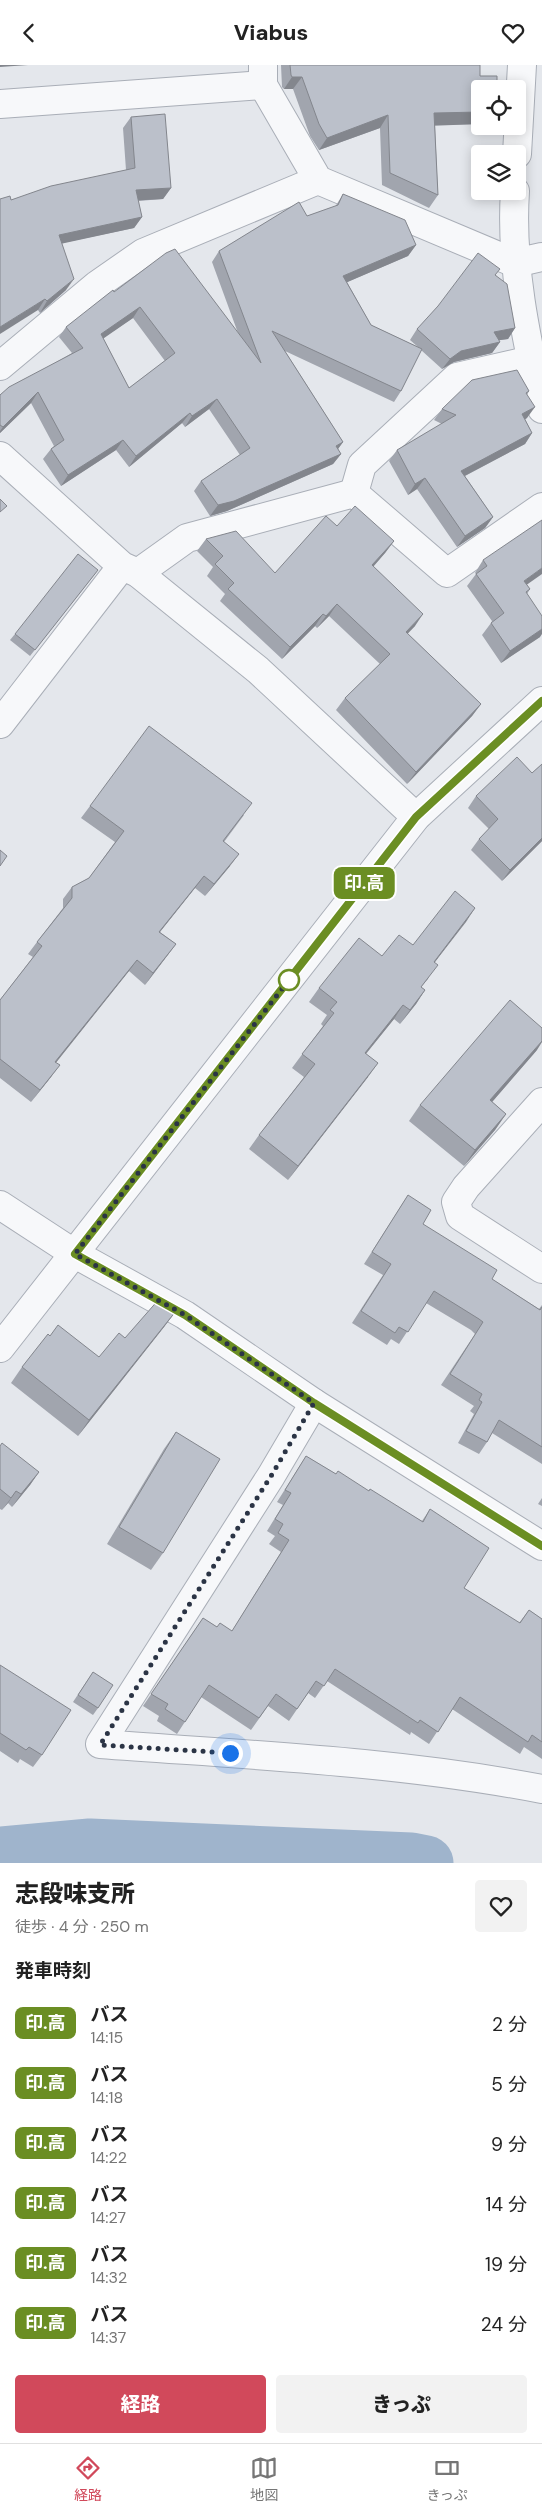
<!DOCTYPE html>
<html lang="ja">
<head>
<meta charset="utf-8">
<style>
  body { margin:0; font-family:"DM Sans","Noto Sans JP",sans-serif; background:#f2f2f2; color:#222; height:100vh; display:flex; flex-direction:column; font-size:19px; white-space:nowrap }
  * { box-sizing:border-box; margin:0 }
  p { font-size:16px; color:#767676 }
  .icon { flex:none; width:28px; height:28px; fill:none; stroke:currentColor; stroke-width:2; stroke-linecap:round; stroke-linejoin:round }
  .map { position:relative; height:1798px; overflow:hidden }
  .details { display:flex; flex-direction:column; background:#fff; flex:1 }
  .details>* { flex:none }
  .badge { padding:0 10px; border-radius:8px; font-size:18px; line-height:32px }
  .buttons { position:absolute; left:471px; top:15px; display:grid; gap:10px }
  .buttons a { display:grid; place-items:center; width:55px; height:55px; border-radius:5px; background:#fff; box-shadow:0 2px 12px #0003; font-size:25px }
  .you { position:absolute; width:25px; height:25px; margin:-12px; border:4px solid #fff; border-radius:50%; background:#1a73e8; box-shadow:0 0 0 8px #1a73e833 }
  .map>.badge { position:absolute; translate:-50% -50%; box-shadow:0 0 0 2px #fff }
  h2 { padding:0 15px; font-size:19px; line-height:45px }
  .round { display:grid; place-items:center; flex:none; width:52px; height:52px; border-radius:5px; background:#f2f2f2 }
  .summary { display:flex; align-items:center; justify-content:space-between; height:85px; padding:0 15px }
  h1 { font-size:24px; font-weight:800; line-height:38px }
  .button { display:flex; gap:10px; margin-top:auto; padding:10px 15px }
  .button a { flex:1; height:58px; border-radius:5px; background:#d1495b; color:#fff; font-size:20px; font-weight:800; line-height:58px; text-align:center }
  .button a+a { background:#f2f2f2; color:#222 }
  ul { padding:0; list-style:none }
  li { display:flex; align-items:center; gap:15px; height:60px; padding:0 15px }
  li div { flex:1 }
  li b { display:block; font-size:19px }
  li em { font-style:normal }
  li .badge { min-width:55px; font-weight:700; text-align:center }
  header { display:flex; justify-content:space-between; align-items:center; height:65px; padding:0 15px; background:#fff; font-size:22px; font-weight:800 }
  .menu { display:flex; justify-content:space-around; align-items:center; height:70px; border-top:1px solid #e0e0e0; background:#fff; font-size:14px; color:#767676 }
  .menu a { display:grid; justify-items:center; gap:2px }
  .menu .on { color:#d1495b }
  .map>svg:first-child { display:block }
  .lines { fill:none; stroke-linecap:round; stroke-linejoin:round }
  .river { stroke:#9fb4cc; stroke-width:55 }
  .minor-casing { stroke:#a9aeb7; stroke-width:30 }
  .minor { stroke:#f7f8fa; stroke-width:28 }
  .wall { fill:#a1a5ae; fill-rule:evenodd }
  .shaded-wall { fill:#83868d }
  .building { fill:#bbc0ca; stroke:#83868d; fill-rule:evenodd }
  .line-casing { stroke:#fff; stroke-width:11 }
  .line { stroke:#6b8e23; stroke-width:8 }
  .walk { stroke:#2b3445; stroke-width:5; stroke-dasharray:0 9 }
  .stop-dot { fill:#fff; stroke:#6b8e23; stroke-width:2.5 }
</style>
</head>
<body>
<header><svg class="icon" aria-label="back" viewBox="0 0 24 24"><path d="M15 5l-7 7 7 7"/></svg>Viabus<svg class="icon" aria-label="heart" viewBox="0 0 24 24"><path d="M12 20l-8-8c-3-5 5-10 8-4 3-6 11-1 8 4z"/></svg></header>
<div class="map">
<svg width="542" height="1798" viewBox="0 0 542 1798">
  <rect width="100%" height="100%" fill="#e4e7ec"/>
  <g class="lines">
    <polyline class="river" points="0,1789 90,1781 411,1795 426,1798"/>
    <g class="minor-casing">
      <g id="minor">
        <polyline points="263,0 263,20 318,115 515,198 542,192"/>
        <polyline points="0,39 263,20"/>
        <polyline points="517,89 522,0"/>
        <path d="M515 126C510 199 526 273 542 344"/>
        <polyline points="0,301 97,220 143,188 318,115"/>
        <polyline points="0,391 122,501 138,508 258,605 416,752"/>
        <polyline points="354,428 362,400 457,312 531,295"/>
        <polyline points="138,508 187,473 354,428 447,508 542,442"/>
        <polyline points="0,659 122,501"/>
        <polyline points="542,1037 466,1122 456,1137 460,1151 542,1204"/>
        <polyline points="0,1140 75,1189 185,1250 314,1338 542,1481"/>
        <polyline points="0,1283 416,752 542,636"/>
        <path d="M314 1338 271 1411 100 1679C247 1690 397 1696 542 1724"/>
      </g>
    </g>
    <use href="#minor" class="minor"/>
  </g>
  <g class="wall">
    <polygon points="281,0 480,0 480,59 435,60 438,130 429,143 382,120 380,63 319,85 310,71 293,24 284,24 282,22"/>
    <polygon points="131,52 171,123 163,134 138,136 142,152 134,163 62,178 66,225 40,248 38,245 11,135 126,105 123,63"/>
    <path d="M343 129 416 180 408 191 347 217 371 260 418 282 410 275 417 264 496 210 515 263 508 274 499 275 500 277 492 288 454 297 442 304 421 285 401 326 394 337 285 286 343 377 338 384 341 389 333 399 227 446 210 451 194 426 201 416 240 390 209 344 185 362 182 358 129 402 116 385 61 421 43 394 51 384 54 381 31 338 0 368V330L72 288 59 272 66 262 114 227 238 268 212 197 219 186 307 151 335 142ZM133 253 165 296 129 323 103 273Z"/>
    <polygon points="529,326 527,330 527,353 525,354 532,368 525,379 465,411 493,452 485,463 457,482 417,424 408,430 389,396 397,385 442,359 434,355 442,344"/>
    <polygon points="337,461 394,476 385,488 373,502 415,561 407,568 481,639 472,651 407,719 336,645 345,633 380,599 329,551 317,563 315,561 282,594 220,536 225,529 207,511 213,502 197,486 206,474 275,508"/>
    <polygon points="483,495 527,520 530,524 527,529 540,572 501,598 482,570 491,558 492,556 467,521 476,509 475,508"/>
    <polygon points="98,505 30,591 10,575 15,569"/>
    <polygon points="542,699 542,776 502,816 471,785 479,774 489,764 468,743 476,731 532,708"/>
    <polygon points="90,741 244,750 224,777 230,801 205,831 195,823 160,867 176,879 167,891 145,920 129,906 56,997 51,1012 31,1037 0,1013 0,935 33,892 28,889 37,877 63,843 63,834 72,822 89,813 115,777 81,753"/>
    <polygon points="475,843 435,897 428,914 421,922 425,925 416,939 400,959 394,954 366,989 368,1012 288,1115 249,1084 259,1070 304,1012 292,1003 323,961 321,959 327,950 309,937 319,923 382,891 413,880"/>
    <polygon points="537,985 492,1037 506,1049 495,1065 464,1101 409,1056 420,1040"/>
    <polygon points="408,1130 423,1159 492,1214 539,1244 542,1240 542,1399 492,1368 487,1377 479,1389 458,1378 474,1349 470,1346 474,1341 441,1320 475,1269 471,1265 426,1238 399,1279 391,1274 387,1280 352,1258 383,1210 364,1199"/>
    <polygon points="176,1246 164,1262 78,1371 11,1318 22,1302 50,1271 99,1292 125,1273"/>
    <polygon points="176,1367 163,1488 151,1505 107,1479 164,1384"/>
    <polygon points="0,1381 39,1407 30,1420 12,1442 8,1438 2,1445 0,1444"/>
    <polygon points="306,1391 336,1409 369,1426 422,1456 430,1444 464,1523 519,1558 529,1545 542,1554 542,1694 524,1682 520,1689 452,1644 429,1679 411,1667 410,1670 327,1616 315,1633 308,1628 289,1656 268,1641 251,1665 201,1632 177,1669 157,1656 159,1651 143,1641 203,1553 217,1562 232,1566 281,1487 269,1479 275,1471 267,1466 283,1440 277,1437"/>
    <polygon points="542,1433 542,1441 538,1439"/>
    <polygon points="0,1600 42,1690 33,1702 20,1694 18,1698 0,1686"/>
    <polygon points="93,1607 98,1643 93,1650 73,1637"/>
  </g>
  <g class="shaded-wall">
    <polygon points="0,0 28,0 0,2"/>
    <polygon points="292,12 302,12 293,24 284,24"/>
    <polygon points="480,47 480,59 426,61 434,48"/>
    <polygon points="388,50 380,63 319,85 327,73"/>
    <polygon points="171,123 163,134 128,136 136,125"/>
    <polygon points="142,152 134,163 51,181 59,170"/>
    <polygon points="416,180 408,191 336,222 343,211"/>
    <polygon points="74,214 66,225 40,248 47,236"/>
    <polygon points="45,234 38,245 0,269 0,262"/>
    <polygon points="140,242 133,253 94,280 101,269"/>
    <polygon points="515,263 508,274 486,277 494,267"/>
    <polygon points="500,277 492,288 454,297 442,304 450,294 461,286"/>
    <polygon points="38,327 31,338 0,368 0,366 3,362"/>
    <polygon points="217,334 209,344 185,362 192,351"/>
    <polygon points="535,342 527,353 514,361 522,349"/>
    <polygon points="190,348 182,358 129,402 136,391"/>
    <polygon points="532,368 525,379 453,417 461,406"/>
    <polygon points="123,375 116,385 61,421 68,410"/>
    <polygon points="343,377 335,388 336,381"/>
    <polygon points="341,389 333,399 227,446 210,451 218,440"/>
    <polygon points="425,413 417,424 408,430 415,419"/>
    <polygon points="493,452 485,463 457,482 465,471"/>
    <polygon points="394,476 385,488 364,512 372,500"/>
    <polygon points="542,503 542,509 515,528 524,516"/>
    <polygon points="337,539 329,551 317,563 326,551"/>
    <polygon points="323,549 315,561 282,594 290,582"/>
    <polygon points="423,549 415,561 398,579 406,567"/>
    <polygon points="542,564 542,569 540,572 501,598 510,586"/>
    <polygon points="481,639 472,651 407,719 416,707"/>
    <polygon points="542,773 542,776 502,816 510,805"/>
    <polygon points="239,789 230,801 205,831 214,819"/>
    <polygon points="204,811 195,823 151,878 159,867"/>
    <polygon points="475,843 466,857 424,911 434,897"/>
    <polygon points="176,879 167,891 145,920 153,908"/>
    <polygon points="137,895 129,906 47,1009 55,997"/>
    <polygon points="425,925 416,939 400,959 410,945"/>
    <polygon points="403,940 394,954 355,1002 365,988"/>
    <polygon points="542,976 542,977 537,985 479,1052 490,1035"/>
    <polygon points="378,998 368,1012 288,1115 298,1101"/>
    <polygon points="60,1000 51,1012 31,1037 40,1025"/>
    <polygon points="506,1049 495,1065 464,1101 475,1085"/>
    <polygon points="176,1246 164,1262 78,1371 89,1355"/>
    <polygon points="39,1407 30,1420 12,1442 21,1429"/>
    <polygon points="16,1426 8,1438 2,1445 11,1433"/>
  </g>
  <g class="building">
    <polygon points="290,0 480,0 480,11 497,11 497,24 480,24 480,47 434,48 438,130 390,108 388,50 327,73 319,59 302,12 292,12 291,10"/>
    <polygon points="165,49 171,123 136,125 142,152 59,170 74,214 47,236 45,234 0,262 0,134 10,131 11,135 51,121 135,103 131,52"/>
    <path d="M343 129 405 155 416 180 343 211 371 260 422 284 401 326 272 266 343 377 336 381 341 389 234 436 218 440 201 416 250 383 217 334 192 351 190 348 136 391 123 375 68 410 51 384 64 375 38 327 3 362 0 360V330L9 322 83 283 66 262 113 225 114 227 166 188 175 184 261 298 219 186 299 137 307 151 338 140ZM140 242 175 288 129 323 101 269Z"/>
    <polygon points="478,188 500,204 495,210 507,219 515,263 494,267 500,277 461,286 450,294 417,264 438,241"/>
    <polygon points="517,305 529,326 526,328 535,342 522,349 532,368 461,406 493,452 465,471 425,413 415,419 397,385 456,350 442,344 472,315"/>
    <polygon points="0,434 7,441 0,447"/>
    <polygon points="355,441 394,476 372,500 423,549 406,567 481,639 416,707 345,633 390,589 337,539 326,551 323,549 290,582 228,524 234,518 215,499 223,491 206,474 236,466 275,508 326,451 337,461"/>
    <polygon points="542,455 542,503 524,516 530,524 526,527 542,551 542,564 510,586 491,558 504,548 476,509 487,501 483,495"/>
    <polygon points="78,489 98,505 35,585 15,569"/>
    <polygon points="149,661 252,738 223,776 239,789 214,819 204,811 159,867 176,879 153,908 137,895 55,997 60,1000 40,1025 0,994 0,935 42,881 37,877 72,833 72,822 89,813 124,766 90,741"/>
    <polygon points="517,692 532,708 542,699 542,773 510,805 479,774 498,754 476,731"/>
    <polygon points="0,785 7,791 0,801"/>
    <polygon points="455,826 475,843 434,897 438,900 421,922 425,925 410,945 403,940 365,988 378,998 298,1101 259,1070 315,999 302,989 334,948 330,945 337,937 319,923 359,873 382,891 399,870 413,880"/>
    <polygon points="510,935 542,963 542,976 490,1035 506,1049 475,1085 420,1040"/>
    <polygon points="408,1130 431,1145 423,1159 497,1205 492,1214 540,1245 542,1242 542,1382 499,1355 487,1377 466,1366 482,1337 479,1335 482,1329 450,1309 483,1257 479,1254 434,1226 408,1267 399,1262 395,1268 361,1246 391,1199 372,1187"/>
    <polygon points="160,1233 176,1246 89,1355 22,1302 48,1269 50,1271 58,1260 99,1292 119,1268 125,1273"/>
    <polygon points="176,1367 220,1394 163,1488 119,1462"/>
    <polygon points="2,1378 39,1407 21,1429 16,1426 11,1433 0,1424 0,1381"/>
    <polygon points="306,1391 336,1409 338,1406 369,1426 370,1424 423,1457 430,1444 489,1483 464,1523 520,1558 529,1545 542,1554 542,1677 532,1670 528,1677 460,1632 438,1667 420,1655 418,1658 335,1604 324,1621 316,1616 297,1644 276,1629 259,1653 209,1620 185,1657 165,1644 168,1639 151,1629 203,1553 217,1562 220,1558 232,1566 289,1475 278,1468 283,1459 275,1454 291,1428 285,1425"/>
    <polygon points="0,1600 71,1645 42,1690 29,1682 26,1685 0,1668"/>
    <polygon points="93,1607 113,1620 98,1643 78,1630"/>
  </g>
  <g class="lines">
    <g class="line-casing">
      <polyline id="line" points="542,636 416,752 75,1189 185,1250 314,1338 542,1481"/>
    </g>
    <use href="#line" class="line"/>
    <polyline class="walk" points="230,1688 100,1680 271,1411 314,1338 185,1250 75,1189 289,915"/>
  </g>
  <circle class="stop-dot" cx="289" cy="915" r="10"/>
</svg>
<div class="buttons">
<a><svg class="icon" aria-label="locate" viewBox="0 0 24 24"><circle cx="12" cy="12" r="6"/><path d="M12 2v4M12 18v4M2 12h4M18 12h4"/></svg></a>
<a><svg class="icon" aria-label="layers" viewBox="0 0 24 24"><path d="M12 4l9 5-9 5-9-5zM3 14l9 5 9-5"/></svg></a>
</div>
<div class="you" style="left:230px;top:1688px"></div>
<b class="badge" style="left:364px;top:818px;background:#6b8e23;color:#fff">印.高</b>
</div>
<section class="details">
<div class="summary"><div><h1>志段味支所</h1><p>徒歩 · 4 分 · 250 m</p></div><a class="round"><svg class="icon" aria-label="heart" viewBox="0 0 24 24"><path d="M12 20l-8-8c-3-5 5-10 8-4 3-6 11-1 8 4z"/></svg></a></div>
<h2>発車時刻</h2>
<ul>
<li><span class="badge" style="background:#6b8e23;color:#fff">印.高</span><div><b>バス</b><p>14:15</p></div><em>2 分</em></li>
<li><span class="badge" style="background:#6b8e23;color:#fff">印.高</span><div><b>バス</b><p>14:18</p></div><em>5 分</em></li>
<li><span class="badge" style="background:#6b8e23;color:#fff">印.高</span><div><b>バス</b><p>14:22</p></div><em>9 分</em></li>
<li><span class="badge" style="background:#6b8e23;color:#fff">印.高</span><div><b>バス</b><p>14:27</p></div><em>14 分</em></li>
<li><span class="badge" style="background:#6b8e23;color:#fff">印.高</span><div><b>バス</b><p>14:32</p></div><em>19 分</em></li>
<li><span class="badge" style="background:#6b8e23;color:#fff">印.高</span><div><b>バス</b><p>14:37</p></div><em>24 分</em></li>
</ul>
<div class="button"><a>経路</a><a>きっぷ</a></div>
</section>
<nav class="menu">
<a class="on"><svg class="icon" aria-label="directions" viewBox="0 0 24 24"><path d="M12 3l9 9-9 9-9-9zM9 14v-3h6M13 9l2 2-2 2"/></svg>経路</a>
<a><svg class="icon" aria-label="map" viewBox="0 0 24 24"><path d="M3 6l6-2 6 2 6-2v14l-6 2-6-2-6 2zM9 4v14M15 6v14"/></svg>地図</a>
<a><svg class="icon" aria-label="tickets" viewBox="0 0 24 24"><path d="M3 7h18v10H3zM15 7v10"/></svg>きっぷ</a>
</nav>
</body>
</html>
